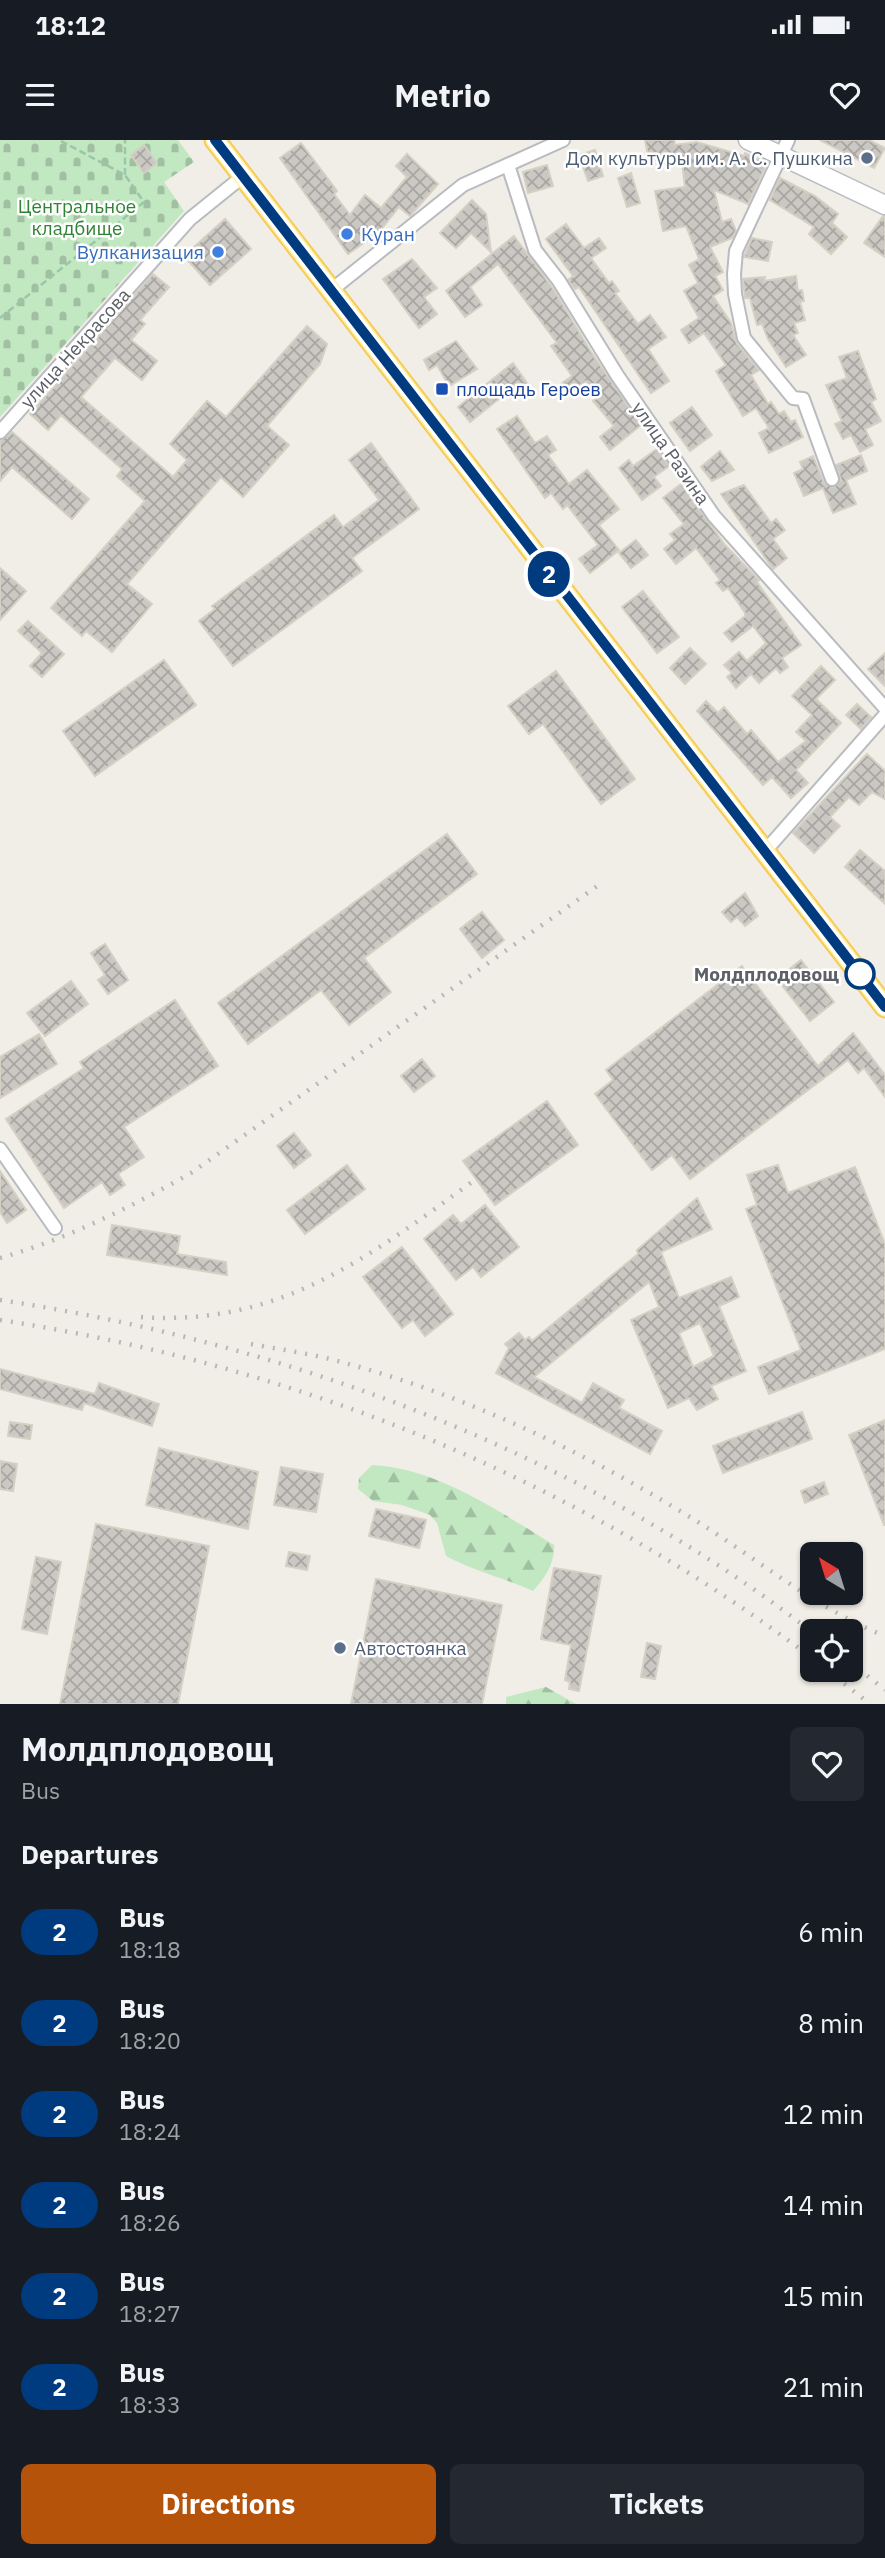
<!DOCTYPE html>
<html lang="en">
<head>
<meta charset="utf-8">
<style>
  body { margin:0; font-family:"IBM Plex Sans",sans-serif; background:#242831; color:#f1f3f6; height:100vh; display:flex; flex-direction:column; font-size:26px; white-space:nowrap }
  * { box-sizing:border-box; margin:0 }
  p { font-size:23px; color:#9ea1a6 }
  .icon { flex:none; width:38px; height:38px; fill:none; stroke:currentColor; stroke-width:2; stroke-linecap:round; stroke-linejoin:round }
  .map { position:relative; height:1564px; overflow:hidden }
  .drawer { display:flex; flex-direction:column; background:#171b24; flex:1 }
  .drawer>* { flex:none }
  .badge { padding:0 14px; border-radius:23px; font-size:24px; line-height:46px }
  .needle { width:46px; rotate:322deg }
  .fabs { position:absolute; left:800px; top:1402px; display:grid; gap:14px }
  .fabs a { display:grid; place-items:center; width:63px; height:63px; border-radius:10px; background:#171b24; box-shadow:0 2px 5px #0004; font-size:35px }
  .map>.badge { position:absolute; translate:-50% -50%; box-shadow:0 0 0 4px #fff }
  h2 { padding:0 21px; font-size:26px; line-height:63px }
  .round { display:grid; place-items:center; flex:none; width:74px; height:74px; border-radius:10px; background:#242831 }
  .summary { display:flex; align-items:center; justify-content:space-between; height:119px; padding:0 21px }
  h1 { font-size:33px; font-weight:800; line-height:52px }
  .primary-button { display:flex; gap:14px; margin-top:auto; padding:14px 21px }
  .primary-button a { flex:1; height:80px; border-radius:10px; background:#b45309; color:#fff; font-size:28px; font-weight:800; line-height:80px; text-align:center }
  .primary-button a+a { background:#242831; color:#f1f3f6 }
  ul { padding:0; list-style:none }
  li { display:flex; align-items:center; gap:21px; height:91px; padding:0 21px }
  li div { flex:1 }
  li b { display:block; font-size:26px }
  li em { font-style:normal }
  li .badge { min-width:77px; font-weight:700; text-align:center }
  .status { display:flex; justify-content:space-between; align-items:center; height:49px; padding:0 35px; background:#171b24; direction:ltr }
  .status svg { height:19px; fill:currentColor }
  header { display:flex; justify-content:space-between; align-items:center; height:91px; padding:0 21px; background:#171b24; font-size:32px; font-weight:800 }
  .map>svg:first-child { display:block }
  .forest { fill:url(#forest-firs) }
  .cemetery { fill:url(#cemetery-stones) }
  .building { fill:url(#building-cross-hatch); stroke:#d5d0c4; stroke-width:2; fill-rule:evenodd }
  .lines { fill:none; stroke-linecap:round; stroke-linejoin:round }
  .street-casing { stroke:#b8bbc0; stroke-width:16 }
  .secondary-casing { stroke:#b9bcc2; stroke-width:21 }
  .primary-casing { stroke:#f6cb58; stroke-width:23 }
  .path { stroke:#99c7a7; stroke-width:2.5; stroke-dasharray:7 3.5; stroke-linecap:butt }
  .street { stroke:#fff; stroke-width:12 }
  .secondary { stroke:#fff; stroke-width:18 }
  .primary { stroke:#fff2ac; stroke-width:19 }
  .rail { stroke:#b6b7b8; stroke-width:4.5; stroke-dasharray:2 9; stroke-linecap:butt }
  .line-casing { stroke:#fff; stroke-width:16 }
  .line { stroke:#003b80; stroke-width:10 }
  .service-dot { fill:#5c6f8a; stroke:#fff; stroke-width:2.5 }
  .shop-dot { fill:#3f7fe0; stroke:#fff; stroke-width:2.5 }
  .transit-dot { fill:#1a4fb4; stroke:#fff; stroke-width:2.5 }
  .stop-dot { fill:#fff; stroke:#003b80; stroke-width:3.5 }
  .labels { text-anchor:middle; stroke-width:5; stroke-linejoin:round; paint-order:stroke }
  .service-label { font-size:19px; fill:#4e5e75; stroke:#fff; text-anchor:end }
  .park-label { font-size:19px; fill:#308235; stroke:#fff }
  .shop-label { font-size:19px; fill:#366cbe; stroke:#fff; text-anchor:start }
  .street-label { font-size:19px; fill:#5d6167; stroke:#fff }
  .transit-label { font-size:19px; fill:#164399; stroke:#fff; text-anchor:start }
  .stop-label { font-size:19px; font-weight:bold; fill:#5d6167; stroke:#fff; text-anchor:end }
</style>
</head>
<body>
<div class="status"><b>18:12</b><svg viewBox="0 0 49 12"><path d="M0 12V9h3v3zM5 12V6h3v6zM10 12V3h3v9zM15 12V0h3v12zM26 1h20v11H26zM47 4h2v5h-2z"/></svg></div>
<header><svg class="icon" aria-label="menu" viewBox="0 0 24 24"><path d="M4 6h16M4 12h16M4 18h16"/></svg>Metrio<svg class="icon" aria-label="heart" viewBox="0 0 24 24"><path d="M12 20l-8-8c-3-5 5-10 8-4 3-6 11-1 8 4z"/></svg></header>
<div class="map">
<svg width="885" height="1564" viewBox="0 0 885 1564">
  <defs>
    <pattern id="forest-firs" width="22" height="20" patternUnits="userSpaceOnUse" patternTransform="scale(1.75)"><rect width="22" height="20" fill="#c2e8c2"/><path d="M5 1l3.5 6h-7zM16 11l3.5 6h-7z" fill="#a1bfa1"/></pattern>
    <pattern id="cemetery-stones" width="16" height="16" patternUnits="userSpaceOnUse" patternTransform="scale(1.75)"><rect width="16" height="16" fill="#c2e8c2"/><path d="M2 7V4a2 2 0 0 1 4 0v3zM10 15v-3a2 2 0 0 1 4 0v3z" fill="#a1bfa1"/></pattern>
    <pattern id="building-cross-hatch" width="8" height="8" patternUnits="userSpaceOnUse" patternTransform="scale(1.75)"><rect width="8" height="8" fill="#cbc8c3"/><path d="M0 0l8 8M0 8l8-8" fill="none" stroke="#a8a6a2"/></pattern>
  </defs>
  <rect width="100%" height="100%" fill="#f0eee6"/>
  <g class="forest">
    <path d="M372 1325C437 1328 500 1372 554 1405 555 1423 545 1438 533 1451 504 1438 474 1431 446 1416L437 1383 430 1375 402 1365 373 1361 358 1349 359 1338Z"/>
    <polygon points="546,1547 576,1564 506,1564 506,1557"/>
  </g>
  <polygon class="cemetery" points="0,0 178,0 194,22 164,42 184,71 0,277"/>
  <g class="building">
    <polygon points="645,0 674,0 675,5 697,2 744,16 745,13 767,23 748,64 714,50 722,82 731,79 736,91 732,98 710,107 723,132 715,136 723,150 713,156 731,183 737,204 759,230 751,235 768,264 771,262 779,274 784,271 791,282 795,280 803,297 769,313 759,293 769,288 756,268 743,276 716,231 726,225 704,193 689,203 681,190 699,178 684,151 698,143 689,125 699,119 686,86 663,91 655,51 685,47 681,15 649,21"/>
    <polygon points="820,0 869,0 885,8 874,28"/>
    <polygon points="301,3 337,51 334,54 350,75 365,55 381,68 407,37 396,26 407,14 438,44 410,76 399,67 379,92 348,114 280,18"/>
    <polygon points="144,5 157,23 144,33 131,15"/>
    <polygon points="595,10 603,36 588,41 579,15"/>
    <polygon points="547,25 553,46 528,53 523,32"/>
    <polygon points="631,33 640,63 627,67 618,38"/>
    <polygon points="780,38 815,56 838,74 832,83 847,97 831,114 809,94 814,87 770,60"/>
    <polygon points="472,60 486,74 491,112 471,93 456,108 440,93"/>
    <polygon points="883,76 885,76 885,117 864,103"/>
    <polygon points="225,79 251,109 210,145 184,116"/>
    <polygon points="566,84 584,108 599,98 606,108 591,118 609,143 612,141 619,151 615,153 638,184 650,175 666,197 648,209 669,241 651,253 579,147 575,149 568,140 573,136 546,99"/>
    <polygon points="514,96 554,150 591,212 641,285 610,310 600,297 614,286 593,261 598,257 586,241 564,256 558,246 572,236 551,206 557,203 498,124 470,147 482,165 465,177 446,151"/>
    <polygon points="752,98 772,102 768,121 744,117"/>
    <polygon points="412,119 437,148 424,157 437,174 419,188 383,139"/>
    <polygon points="153,134 169,147 140,180 145,184 131,200 157,221 142,240 115,218 81,257 173,337 187,320 170,304 207,261 226,277 307,186 327,204 320,224 267,286 289,305 243,357 221,337 127,444 152,464 112,512 86,491 82,496 51,468 145,361 117,336 122,329 61,275 48,290 30,274"/>
    <polygon points="796,136 798,151 802,150 804,161 800,162 805,180 794,183 798,193 793,195 806,215 786,227 768,199 762,184 757,185 750,158 745,158 743,139 765,137 764,141"/>
    <polygon points="456,201 477,229 449,246 437,225 429,230 424,220"/>
    <polygon points="858,211 876,259 871,262 881,281 865,289 873,305 860,312 851,295 843,299 835,284 842,281 826,245 847,238 839,217"/>
    <polygon points="513,223 529,246 519,252 515,246 470,282 458,267"/>
    <polygon points="692,267 712,295 690,311 670,283"/>
    <polygon points="517,276 535,303 547,296 556,310 548,315 569,344 587,330 619,369 599,385 619,410 590,433 579,419 598,405 567,365 563,369 551,353 545,358 497,289"/>
    <polygon points="12,292 89,359 72,379 12,327 0,341 0,301"/>
    <polygon points="371,303 419,369 352,418 362,431 233,526 199,481 215,469 212,466 334,375 343,387 379,360 349,320"/>
    <polygon points="657,309 669,326 654,337 661,346 642,360 619,328 629,320 633,326"/>
    <polygon points="720,311 734,330 712,341 701,327"/>
    <polygon points="861,315 867,331 846,340 856,364 833,373 823,348 804,356 794,333 803,329 800,322 813,316 824,343 834,347 841,340 836,325"/>
    <polygon points="681,344 725,405 759,440 757,442 801,505 782,518 788,527 780,533 776,528 759,543 751,534 736,548 727,537 732,533 724,525 739,512 747,521 766,503 753,486 732,502 724,493 745,476 745,473 728,448 723,451 716,443 720,440 696,408 676,424 664,409 675,400 670,394 684,384 663,358"/>
    <polygon points="744,345 771,383 776,379 785,390 773,399 787,418 773,429 721,354"/>
    <polygon points="636,400 648,415 631,428 619,413"/>
    <polygon points="0,428 26,451 0,480"/>
    <polygon points="643,451 679,497 657,513 622,467"/>
    <polygon points="28,481 64,514 42,537 30,526 42,513 18,491"/>
    <polygon points="690,508 706,524 685,544 670,528"/>
    <polygon points="885,513 885,546 868,529"/>
    <polygon points="164,520 196,565 95,636 63,591"/>
    <polygon points="821,526 835,540 816,559 841,583 796,630 808,643 791,658 772,637 763,645 697,571 706,561 718,573 724,567 747,594 751,590 778,622 806,601 796,592 812,575 792,556"/>
    <polygon points="556,531 635,639 601,664 543,584 529,594 508,566"/>
    <polygon points="857,564 871,577 861,589 846,575"/>
    <polygon points="867,614 885,631 885,659 872,652 859,665 849,657 830,677 840,686 814,713 793,693"/>
    <polygon points="447,694 477,734 364,818 391,852 349,885 321,850 248,904 218,863"/>
    <polygon points="860,710 885,731 885,764 845,727"/>
    <polygon points="745,753 758,776 745,786 737,777 731,782 722,772"/>
    <polygon points="482,772 504,800 482,818 460,789"/>
    <polygon points="105,804 128,840 108,854 98,840 105,835 91,813"/>
    <polygon points="801,820 834,862 810,881 777,839"/>
    <polygon points="742,826 818,926 853,893 885,935 885,957 864,928 858,933 848,920 690,1039 672,1015 652,1030 595,954 613,940 606,930"/>
    <polygon points="71,841 88,864 45,896 27,873"/>
    <polygon points="175,860 218,926 124,987 144,1017 118,1034 125,1045 110,1055 102,1042 64,1068 6,979 84,928 80,922"/>
    <polygon points="39,894 57,924 0,958 0,917"/>
    <polygon points="422,919 435,936 414,952 401,936"/>
    <polygon points="547,961 578,1005 495,1065 463,1021"/>
    <polygon points="294,993 311,1015 294,1028 277,1006"/>
    <polygon points="347,1025 365,1049 305,1094 287,1070"/>
    <polygon points="778,1025 788,1053 855,1027 885,1104 885,1209 769,1254 758,1227 801,1210 746,1069 757,1065 747,1035"/>
    <polygon points="0,1031 26,1070 7,1083 0,1072"/>
    <path d="M697 1058 712 1089 661 1112 679 1158 731 1137 739 1157 719 1166 746 1231 711 1246 718 1259 697 1270 689 1258 668 1268 631 1180 659 1167 649 1142 534 1237 582 1263 593 1243 624 1260 619 1268 662 1291 650 1314 496 1233 509 1208 505 1204 519 1193 525 1200 529 1197 532 1201 638 1114 637 1110ZM700 1183 714 1216 693 1227 679 1193Z"/>
    <polygon points="485,1065 519,1107 481,1137 473,1127 456,1140 424,1099 453,1075 461,1084"/>
    <polygon points="112,1085 180,1096 177,1114 226,1122 227,1135 107,1115"/>
    <polygon points="402,1107 453,1174 425,1196 413,1180 402,1188 363,1137"/>
    <polygon points="0,1229 95,1254 99,1243 159,1264 152,1286 84,1263 82,1270 0,1249"/>
    <polygon points="802,1272 812,1299 723,1333 713,1306"/>
    <polygon points="885,1280 885,1385 884,1385 849,1295"/>
    <polygon points="10,1282 32,1285 30,1299 8,1296"/>
    <polygon points="159,1308 258,1332 248,1389 146,1365"/>
    <polygon points="0,1321 17,1324 13,1351 0,1349"/>
    <polygon points="281,1327 323,1334 316,1372 274,1365"/>
    <polygon points="824,1342 828,1354 805,1363 801,1351"/>
    <polygon points="376,1369 426,1380 419,1408 369,1396"/>
    <polygon points="96,1384 209,1406 178,1564 60,1564"/>
    <polygon points="289,1412 310,1416 307,1430 286,1426"/>
    <polygon points="36,1417 61,1422 47,1494 22,1489"/>
    <polygon points="554,1428 601,1436 579,1551 569,1549 570,1542 565,1540 571,1505 541,1499"/>
    <polygon points="376,1439 502,1465 482,1564 351,1564"/>
    <polygon points="647,1503 661,1506 655,1539 641,1537"/>
  </g>
  <g class="lines">
    <g class="street-casing">
      <g id="street">
        <polyline points="788,0 736,111 734,134 735,154 744,198 793,258 803,259 832,339"/>
        <polyline points="508,25 535,110 559,141 617,235 714,376 885,568"/>
        <polyline points="329,152 463,45 563,0"/>
        <polyline points="0,292 190,79 242,37"/>
        <polyline points="766,710 885,575"/>
        <polyline points="0,1009 55,1088"/>
      </g>
    </g>
    <g class="secondary-casing">
      <polyline id="secondary" points="748,0 885,65"/>
    </g>
    <g class="primary-casing">
      <polyline id="primary" points="215,0 885,867"/>
    </g>
    <g class="path">
      <polyline points="125,35 125,0"/>
      <polyline points="0,178 144,62 125,35 59,0"/>
    </g>
    <use href="#street" class="street"/>
    <use href="#secondary" class="secondary"/>
    <use href="#primary" class="primary"/>
    <g class="rail">
      <path d="M0 1118C67 1099 131 1067 191 1033L603 742"/>
      <path d="M0 1160C287 1203 581 1313 812 1492"/>
      <path d="M141 1177C280 1187 370 1116 476 1039"/>
      <path d="M0 1180C295 1225 574 1338 812 1518"/>
      <path d="M251 1204C283 1210 314 1214 345 1223 464 1255 580 1310 685 1374 752 1414 812 1467 885 1496"/>
      <polyline points="850,1522 885,1550"/>
      <polyline points="827,1530 870,1564"/>
    </g>
  </g>
  <g class="lines">
    <g class="line-casing">
      <polyline id="line" points="215,0 885,867"/>
    </g>
    <use href="#line" class="line"/>
  </g>
  <g class="service-dot">
    <circle cx="867" cy="18" r="7"/>
    <circle cx="340" cy="1508" r="7"/>
  </g>
  <g class="shop-dot">
    <circle cx="347" cy="94" r="7"/>
    <circle cx="218" cy="112" r="7"/>
  </g>
  <rect class="transit-dot" x="435" y="242" width="14" height="14" rx="3.5"/>
  <circle class="stop-dot" cx="860" cy="834" r="14"/>
  <g class="labels">
    <g class="service-label">
      <text x="853" y="25">Дом культуры им. А. С. Пушкина</text>
      <text x="354" y="1515" text-anchor="start">Автостоянка</text>
    </g>
    <g class="park-label">
      <text x="77" y="73">Центральное<tspan x="77" dy="22">кладбище</tspan></text>
    </g>
    <g class="shop-label">
      <text x="361" y="101">Куран</text>
      <text x="204" y="119" text-anchor="end">Вулканизация</text>
    </g>
    <g class="street-label">
      <text transform="translate(75 208) rotate(-48)" y="7">улица Некрасова</text>
      <text transform="translate(671 313) rotate(55)" y="7">улица Разина</text>
    </g>
    <g class="transit-label">
      <text x="456" y="256">площадь Героев</text>
    </g>
    <g class="stop-label">
      <text x="839" y="841">Молдплодовощ</text>
    </g>
  </g>
</svg>
<div class="fabs">
<a><svg class="needle" viewBox="-14 -14 28 28"><path d="M0-13l5 13h-10z" fill="#e53935"/><path d="M0 13l5-13h-10z" fill="#9ea1a6"/></svg></a>
<a><svg class="icon" aria-label="locate" viewBox="0 0 24 24"><circle cx="12" cy="12" r="6"/><path d="M12 2v4M12 18v4M2 12h4M18 12h4"/></svg></a>
</div>
<b class="badge" style="left:549px;top:434px;background:#003b80;color:#fff">2</b>
</div>
<section class="drawer">
<div class="summary"><div><h1>Молдплодовощ</h1><p>Bus</p></div><a class="round"><svg class="icon" aria-label="heart" viewBox="0 0 24 24"><path d="M12 20l-8-8c-3-5 5-10 8-4 3-6 11-1 8 4z"/></svg></a></div>
<h2>Departures</h2>
<ul>
<li><span class="badge" style="background:#003b80;color:#fff">2</span><div><b>Bus</b><p>18:18</p></div><em>6 min</em></li>
<li><span class="badge" style="background:#003b80;color:#fff">2</span><div><b>Bus</b><p>18:20</p></div><em>8 min</em></li>
<li><span class="badge" style="background:#003b80;color:#fff">2</span><div><b>Bus</b><p>18:24</p></div><em>12 min</em></li>
<li><span class="badge" style="background:#003b80;color:#fff">2</span><div><b>Bus</b><p>18:26</p></div><em>14 min</em></li>
<li><span class="badge" style="background:#003b80;color:#fff">2</span><div><b>Bus</b><p>18:27</p></div><em>15 min</em></li>
<li><span class="badge" style="background:#003b80;color:#fff">2</span><div><b>Bus</b><p>18:33</p></div><em>21 min</em></li>
</ul>
<div class="primary-button"><a>Directions</a><a>Tickets</a></div>
</section>
</body>
</html>
